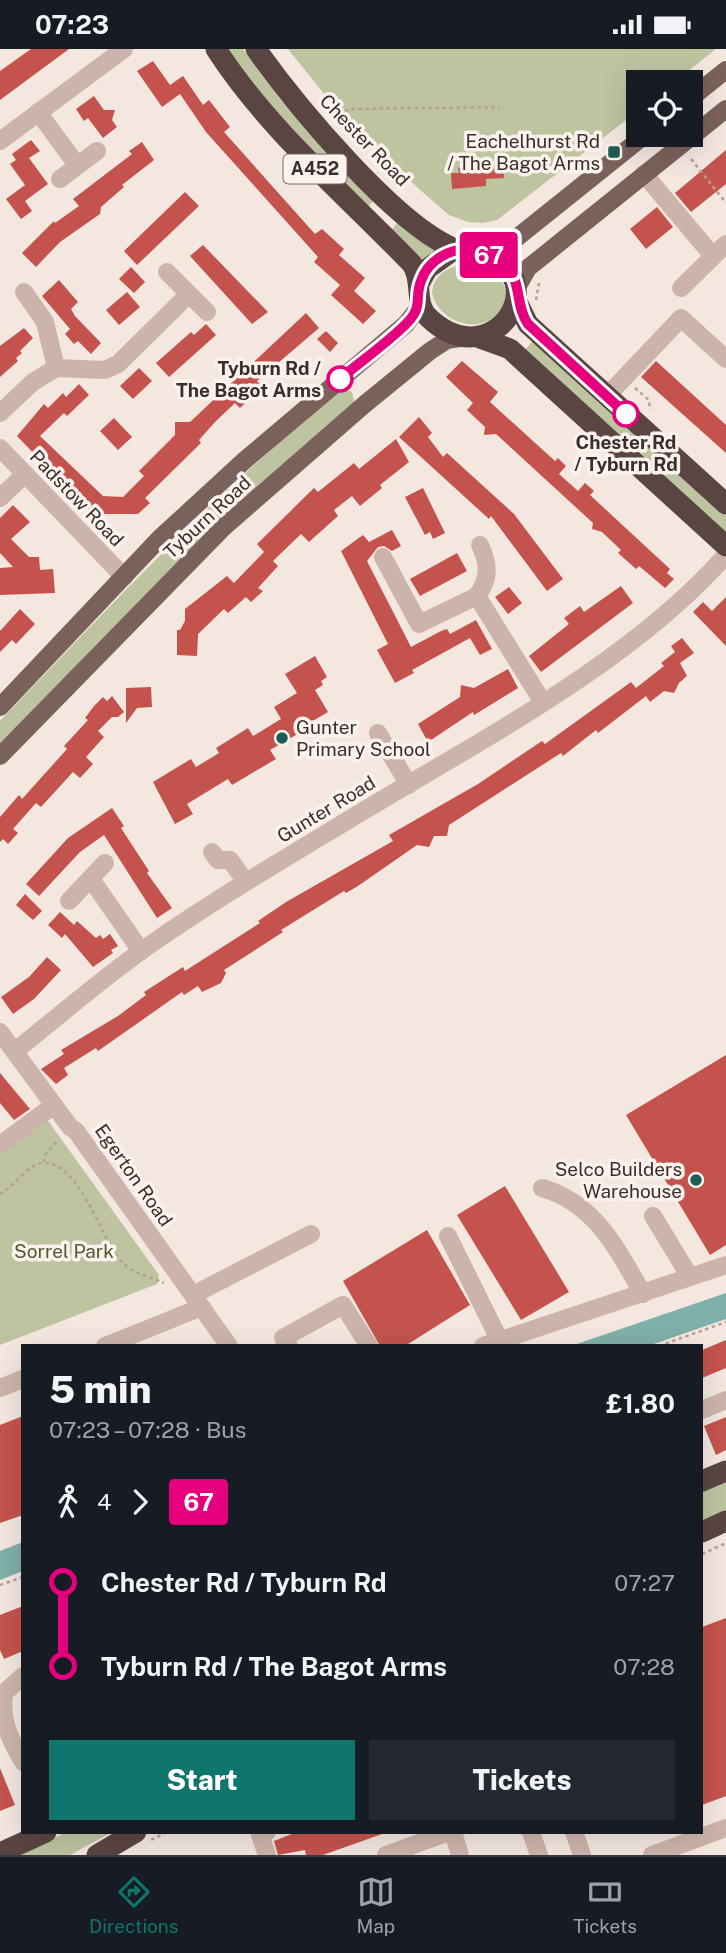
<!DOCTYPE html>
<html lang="en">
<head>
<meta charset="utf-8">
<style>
  body { margin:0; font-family:"Public Sans",sans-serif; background:#242831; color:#f1f3f6; height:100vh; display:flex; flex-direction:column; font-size:26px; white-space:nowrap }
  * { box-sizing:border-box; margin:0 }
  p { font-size:23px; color:#9ea1a6 }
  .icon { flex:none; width:38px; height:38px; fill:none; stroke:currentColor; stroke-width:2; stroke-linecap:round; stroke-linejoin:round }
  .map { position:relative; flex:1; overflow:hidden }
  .sheet { position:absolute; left:21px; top:1295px; width:682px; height:490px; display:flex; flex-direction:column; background:#171b24; border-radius:0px; box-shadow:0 7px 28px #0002 }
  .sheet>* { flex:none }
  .badge { padding:0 14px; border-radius:5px; font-size:24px; line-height:46px }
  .buttons { position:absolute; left:626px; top:21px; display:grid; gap:14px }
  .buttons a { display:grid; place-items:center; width:77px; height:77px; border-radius:0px; background:#171b24; box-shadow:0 7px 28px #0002; font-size:35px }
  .map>.badge { position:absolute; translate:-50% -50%; box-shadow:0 0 0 4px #fff }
  .legs { display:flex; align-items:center; gap:10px; height:77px; padding:0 28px; font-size:23px }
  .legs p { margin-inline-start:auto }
  .head { display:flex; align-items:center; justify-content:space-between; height:119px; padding:0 28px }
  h1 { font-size:38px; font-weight:800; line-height:52px }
  .cta { display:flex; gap:14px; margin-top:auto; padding:14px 28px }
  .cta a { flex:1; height:80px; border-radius:0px; background:#0f766e; color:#fff; font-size:28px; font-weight:800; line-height:80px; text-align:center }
  .cta a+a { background:#242831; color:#f1f3f6 }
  ul { padding:0 28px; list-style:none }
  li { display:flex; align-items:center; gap:24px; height:84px; font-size:26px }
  li i { display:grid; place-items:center; width:10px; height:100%; margin:0 9px; background:currentColor }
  li i::after { content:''; width:18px; height:18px; margin:-9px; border:5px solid; border-radius:50%; background:#171b24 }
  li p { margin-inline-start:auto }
  li:first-child i { background:linear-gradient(#0000 50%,currentColor 0) }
  li:last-child i { background:linear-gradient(currentColor 50%,#0000 0) }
  .status { display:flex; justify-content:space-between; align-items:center; height:49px; padding:0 35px; background:#171b24; direction:ltr }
  .status svg { height:19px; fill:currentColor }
  .tab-bar { display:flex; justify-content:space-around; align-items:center; height:98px; border-top:2px solid #363941; background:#171b24; font-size:19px; color:#9ea1a6 }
  .tab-bar a { display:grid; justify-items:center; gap:4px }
  .tab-bar .on { color:#0f766e }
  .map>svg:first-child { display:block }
  .green { fill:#bec3a0 }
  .water { fill:#7fb0a9 }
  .building { fill:#c4534d }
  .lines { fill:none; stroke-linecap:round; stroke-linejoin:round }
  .path { stroke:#b89e96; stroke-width:2.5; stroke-dasharray:3.5 3.5; stroke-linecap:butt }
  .minor { stroke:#ccb4ac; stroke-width:18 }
  .major { stroke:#7b615c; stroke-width:18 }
  .highway { stroke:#5a4542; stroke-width:21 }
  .line-1-casing { stroke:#fff; stroke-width:16 }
  .line-1 { stroke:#e6007e; stroke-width:10 }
  .poi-dot { fill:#205b54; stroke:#faf2ed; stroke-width:2.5 }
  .stop-1-dot { fill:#fff; stroke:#e6007e; stroke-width:3.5 }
  .labels { text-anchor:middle; stroke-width:7; stroke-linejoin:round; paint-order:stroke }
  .shield { fill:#faf2ed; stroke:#746865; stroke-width:2 }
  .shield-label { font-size:18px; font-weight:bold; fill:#3a2d2b }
  .street-label { font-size:19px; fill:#3a2d2b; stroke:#faf2ed }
  .poi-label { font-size:19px; fill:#3a2d2b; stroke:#faf2ed; text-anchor:end }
  .stop-label { font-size:19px; font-weight:bold; fill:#3a2d2b; stroke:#faf2ed; text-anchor:end }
  .park-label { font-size:19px; fill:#51582f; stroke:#faf2ed }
</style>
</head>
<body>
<div class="status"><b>07:23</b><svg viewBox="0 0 49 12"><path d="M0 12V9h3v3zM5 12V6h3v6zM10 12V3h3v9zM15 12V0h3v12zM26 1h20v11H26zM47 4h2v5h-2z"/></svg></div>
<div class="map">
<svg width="726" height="1806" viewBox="0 0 726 1806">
  <rect width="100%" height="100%" fill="#f3e7e0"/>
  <g class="green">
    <polygon points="226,0 243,0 279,49 376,150 366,159 276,66"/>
    <polygon points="288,0 716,0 674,33 639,33 639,61 497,171 483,174 468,173 449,166 419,140 338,62"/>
    <polygon points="400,170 437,200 423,217 391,182"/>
    <path d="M468 214C492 218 522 240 497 265 476 287 438 271 432 244 434 224 450 217 468 214Z"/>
    <polygon points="534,291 726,462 726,485 524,302"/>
    <path d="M343 339 352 343 354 353 290 410 0 700V672C110 557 219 440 343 339Z"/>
    <polygon points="46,1069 159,1226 157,1235 0,1296 0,1102"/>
    <polygon points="726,1432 726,1465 702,1476 702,1443"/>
    <polygon points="67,1783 112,1783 70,1806 18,1806"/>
  </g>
  <g class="water">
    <polygon points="726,1244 726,1270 648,1297 571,1297"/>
    <polygon points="23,1493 23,1522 0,1531 0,1502"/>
  </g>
  <g class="building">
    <polygon points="31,0 69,0 0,51 0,22"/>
    <polygon points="153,12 170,36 183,27 203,56 209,51 230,78 224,83 315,185 322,180 344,200 339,206 365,229 354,242 376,262 363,275 331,246 340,236 314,213 318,208 206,83 180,45 162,58 137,22"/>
    <polygon points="94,47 104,61 115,61 112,71 117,78 103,89 88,69 84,72 76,60"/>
    <polygon points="31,91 40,102 29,109 48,135 25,152 32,162 21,170 6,150 25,136 10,115 16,111 12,105"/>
    <polygon points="142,93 154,111 122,136 124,138 101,158 100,165 60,193 36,218 22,204 54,172 55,174 79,157 73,150 132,105 129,102"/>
    <polygon points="726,101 726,135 691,163 675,144"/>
    <polygon points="503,115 504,129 486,130 486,137 452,140 451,124 459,124 458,119"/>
    <polygon points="185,143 199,157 137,216 124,202"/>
    <polygon points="657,158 673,178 646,200 630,180"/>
    <polygon points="203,196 268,263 252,275 190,207"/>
    <polygon points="131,218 145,233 134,244 119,230"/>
    <polygon points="59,231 78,253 71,260 75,267 101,294 91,305 78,292 74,295 65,285 70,280 42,247"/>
    <polygon points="127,243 140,258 119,276 106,261"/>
    <polygon points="306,264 319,279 257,332 262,338 240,359 235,354 215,373 199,391 201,394 145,449 150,454 138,465 94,465 40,415 42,413 17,387 44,355 48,359 63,344 66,348 79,335 89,346 67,367 64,364 40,387 103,447 123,448 144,427 139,422 175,386 175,373 190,373"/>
    <polygon points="206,275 216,286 169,328 156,314 191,283 194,286"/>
    <polygon points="24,279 33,289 20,302 22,304 16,309 18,312 0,328 0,297"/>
    <polygon points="326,282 338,294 330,303 317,290"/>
    <polygon points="462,312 498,343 490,353 555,412 558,409 566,417 559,425 578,442 585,434 594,442 590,446 670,520 667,524 674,530 665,539 639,517 636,520 618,504 621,501 602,483 592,480 593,474 496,385 484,386 485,378 467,361 473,354 446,328"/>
    <polygon points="656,312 726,376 726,404 641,328"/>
    <polygon points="139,319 152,332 133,350 120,337"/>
    <polygon points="419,368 432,384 428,388 443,408 447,404 514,465 563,530 547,542 491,467 489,470 399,388"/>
    <polygon points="114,369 132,388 118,401 100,382"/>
    <polygon points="396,390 409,413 380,436 382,439 360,457 352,447 334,461 338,467 309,493 301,485 273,512 278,517 258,539 263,542 251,553 246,548 228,564 224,560 198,585 197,607 177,606 177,581 180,581 185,572 185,560 227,527 234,534 264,503 257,495 314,439 318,443 354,414 359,420"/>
    <polygon points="423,439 445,484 433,490 430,483 425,486 405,448"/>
    <polygon points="13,456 30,473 11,490 29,508 39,508 40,521 53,520 55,544 0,546 0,519 13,518 0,504 0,469"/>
    <polygon points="392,481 401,497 392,502 384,497 378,498 367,512 411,598 441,582 447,580 450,585 476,571 492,600 480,606 470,589 412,621 414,624 395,634 377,601 388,595 341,502 363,486 369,493"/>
    <polygon points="457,504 467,522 420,547 410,530"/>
    <polygon points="621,537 633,554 541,623 529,607 569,575 564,569 580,557 584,563"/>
    <polygon points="509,538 522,554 508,565 495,548"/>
    <polygon points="726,548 726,597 693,563 703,553 712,562"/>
    <polygon points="20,560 35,575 16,595 12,591 0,603 0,582"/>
    <polygon points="682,589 694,604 680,614 687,627 679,634 674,644 664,642 650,653 646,647 598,684 596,681 563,707 561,704 449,776 447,787 434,787 429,798 417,796 358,837 346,844 344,842 281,881 283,883 224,921 226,924 221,934 202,943 198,937 184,946 182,943 98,1002 96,999 64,1019 68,1026 56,1035 41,1020 64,1005 61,1001 118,967 146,946 144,943 183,918 185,922 260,874 258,872 286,853 393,792 389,786 478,735 542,692 545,695 631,633 636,639 664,617 661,614 675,603 671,597"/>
    <polygon points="315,607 327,628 321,632 323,636 315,641 328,663 311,673 313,676 270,701 276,710 232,736 228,730 187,755 193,765 175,775 153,733 191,710 196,718 219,704 216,699 248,679 253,687 281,670 274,658 297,644 285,625"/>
    <polygon points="508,620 518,639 474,666 473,663 428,693 418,675 460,648 461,636 474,639"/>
    <polygon points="151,638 152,658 137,659 126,674 126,639"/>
    <polygon points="112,647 124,663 118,668 112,668 98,682 104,688 86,708 93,715 80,729 73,723 41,758 36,754 13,780 18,784 8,795 3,790 0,793 0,768 19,746 22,750 67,700 64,697 88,671 85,669 94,657 103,648 107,652"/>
    <polygon points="112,759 124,777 121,779 149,822 147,824 172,859 157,869 104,786 80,803 39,847 26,835 68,789"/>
    <polygon points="25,845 42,862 33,871 16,856"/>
    <polygon points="60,863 74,876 77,872 96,889 100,886 103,890 110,885 118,897 111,901 113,904 93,918 65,885 62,889 48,876"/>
    <polygon points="47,908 61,921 34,950 13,965 1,948 29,928"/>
    <polygon points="726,1006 726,1196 710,1206 626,1066"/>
    <polygon points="0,1024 30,1060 14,1071 0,1054"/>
    <polygon points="505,1137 569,1243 521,1271 457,1166"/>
    <polygon points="427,1181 470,1256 405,1297 380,1297 343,1232"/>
    <polygon points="726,1291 726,1319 702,1329 702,1301"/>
    <polygon points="23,1367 23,1466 0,1474 0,1376"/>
    <polygon points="726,1368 726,1401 716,1406 704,1377"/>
    <polygon points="23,1557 23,1602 4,1610 0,1601 0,1566"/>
    <polygon points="726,1569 726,1747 702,1756 702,1578"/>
    <polygon points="0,1719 15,1756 0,1762"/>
    <polygon points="297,1783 382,1783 382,1785 323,1806 306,1806 305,1801 278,1806 274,1792"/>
  </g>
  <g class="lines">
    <g class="path">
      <polyline points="331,65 352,60 500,58"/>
      <polyline points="691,110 726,154"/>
      <polyline points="398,138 404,132"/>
      <polyline points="536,251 539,234"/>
      <polyline points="635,339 649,351 650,361"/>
      <polyline points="44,1113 45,1106 58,1091"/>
      <path d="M0 1145C14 1138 27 1115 43 1114 79 1111 102 1192 121 1212 133 1225 149 1227 164 1234"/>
      <polyline points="659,1297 726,1273"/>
      <polyline points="702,1505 726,1494"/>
      <polyline points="0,1536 23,1528"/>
      <polyline points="151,1791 167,1783"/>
    </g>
    <g class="minor">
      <polyline points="38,63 77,116"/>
      <polyline points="0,92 124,0"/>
      <polyline points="644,125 713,207"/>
      <polyline points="60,130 97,102"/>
      <polyline points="167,223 207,263"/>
      <polyline points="681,239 726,195"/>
      <polyline points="56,319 105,321 118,315 188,246"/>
      <polyline points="607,347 681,269 726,310"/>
      <polyline points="0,364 33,333 56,319 45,273 24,243"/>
      <polyline points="0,399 124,528"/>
      <polyline points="0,449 24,426"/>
      <polyline points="383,508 419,575 477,547 542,652"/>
      <path d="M477 547C490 529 489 515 480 496"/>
      <polyline points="378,684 409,736"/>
      <polyline points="212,803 218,811 230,811 246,833"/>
      <polyline points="91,830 141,902"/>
      <polyline points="69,852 105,814"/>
      <polyline points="0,983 70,1078 76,1082 229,1297"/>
      <path d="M15 1002C58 968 99 932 144 900 212 852 284 810 355 767 477 693 631 614 726 506"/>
      <polyline points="0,1096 54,1056"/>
      <path d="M542 1139C595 1154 617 1200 643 1245"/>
      <polyline points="653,1167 690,1228"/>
      <polyline points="448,1187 499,1290"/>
      <polyline points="193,1246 311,1185"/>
      <polyline points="105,1297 202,1258"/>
      <polyline points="289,1297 283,1289 343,1256 369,1297"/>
      <polyline points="483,1297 726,1216"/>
      <polyline points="0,1339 23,1330"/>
      <polyline points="702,1361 726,1351"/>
      <path d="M23 1627 4 1644C1 1672 9 1689 23 1713"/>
      <polyline points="267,1783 260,1786 267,1806"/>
      <polyline points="453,1783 460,1806"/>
      <polyline points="531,1783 539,1806"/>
      <polyline points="574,1783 582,1806"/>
      <polyline points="386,1806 449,1783"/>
      <polyline points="652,1806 726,1779"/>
    </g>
    <g class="major">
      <polyline points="691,49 726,21"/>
      <polyline points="482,203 509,195 645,86"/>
      <polyline points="516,240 528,219 726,60"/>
      <polyline points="0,658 160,489 245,411 406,275 420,257"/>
      <polyline points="0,707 224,478 365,355 430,302 447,291 466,288"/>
    </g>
    <g class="highway">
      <path d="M216 0C269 82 345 145 412 215 424 232 413 255 429 269 499 335 571 207 455 200L427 220 420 233"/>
      <path d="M256 0C295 55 394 175 455 200"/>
      <polyline points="517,253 528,275 726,455"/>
      <polyline points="477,288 510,300 726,497"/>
      <polyline points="702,1432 726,1422"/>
      <polyline points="702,1483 726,1472"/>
      <polyline points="0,1804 46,1783"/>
      <polyline points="97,1806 136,1783"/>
    </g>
  </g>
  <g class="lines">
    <g class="line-1-casing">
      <path id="line-1" d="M340 330C361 312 386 295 406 275 424 257 414 250 421 232 428 211 451 198 472 201 485 203 501 209 509 220 521 236 516 258 528 275L626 365"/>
    </g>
    <use href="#line-1" class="line-1"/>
  </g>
  <g class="poi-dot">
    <rect x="607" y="96" width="14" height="14" rx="3.5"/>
    <circle cx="282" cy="689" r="7"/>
    <circle cx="696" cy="1131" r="7"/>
  </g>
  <g class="stop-1-dot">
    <circle cx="340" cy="330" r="12"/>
    <circle cx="626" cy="365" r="12"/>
  </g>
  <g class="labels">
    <rect class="shield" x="283.5" y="105.5" width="63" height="29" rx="5"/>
    <g class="shield-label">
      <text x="315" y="126">A452</text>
    </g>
    <g class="street-label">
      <text transform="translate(365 91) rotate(46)" y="7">Chester Road</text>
      <text transform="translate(77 449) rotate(46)" y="7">Padstow Road</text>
      <text transform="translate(207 468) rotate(-43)" y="7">Tyburn Road</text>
      <text transform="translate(326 760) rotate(-31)" y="7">Gunter Road</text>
      <text transform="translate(134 1126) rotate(55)" y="7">Egerton Road</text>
    </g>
    <g class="poi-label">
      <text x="600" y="99">Eachelhurst Rd<tspan x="600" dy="22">/ The Bagot Arms</tspan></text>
      <text x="296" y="685" text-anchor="start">Gunter<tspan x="296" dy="22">Primary School</tspan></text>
      <text x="682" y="1127">Selco Builders<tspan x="682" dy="22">Warehouse</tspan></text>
    </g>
    <g class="stop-label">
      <text x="321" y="326">Tyburn Rd /<tspan x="321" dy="22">The Bagot Arms</tspan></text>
      <text x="626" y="400" text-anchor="middle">Chester Rd<tspan x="626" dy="22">/ Tyburn Rd</tspan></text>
    </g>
    <g class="park-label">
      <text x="64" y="1209">Sorrel Park</text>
    </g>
  </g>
</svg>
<div class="buttons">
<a><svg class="icon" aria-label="locate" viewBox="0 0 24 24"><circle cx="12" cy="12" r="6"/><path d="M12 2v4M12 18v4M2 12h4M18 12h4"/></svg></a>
</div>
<b class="badge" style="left:489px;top:206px;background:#e6007e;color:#fff">67</b>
<section class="sheet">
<div class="head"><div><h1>5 min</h1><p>07:23 – 07:28 · Bus</p></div><b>£1.80</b></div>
<div class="legs"><svg class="icon" aria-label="walk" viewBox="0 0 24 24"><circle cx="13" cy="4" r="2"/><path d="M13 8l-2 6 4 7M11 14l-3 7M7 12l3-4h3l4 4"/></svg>4<svg class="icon" aria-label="forward" viewBox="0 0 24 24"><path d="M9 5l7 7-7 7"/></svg><b class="badge" style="background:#e6007e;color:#fff">67</b></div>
<ul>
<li><i style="color:#e6007e"></i><b>Chester Rd / Tyburn Rd</b><p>07:27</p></li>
<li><i style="color:#e6007e"></i><b>Tyburn Rd / The Bagot Arms</b><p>07:28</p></li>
</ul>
<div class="cta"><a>Start</a><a>Tickets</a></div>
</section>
</div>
<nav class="tab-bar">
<a class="on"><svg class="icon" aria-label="directions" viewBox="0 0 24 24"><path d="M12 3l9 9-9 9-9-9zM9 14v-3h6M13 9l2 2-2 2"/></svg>Directions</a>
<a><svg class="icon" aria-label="map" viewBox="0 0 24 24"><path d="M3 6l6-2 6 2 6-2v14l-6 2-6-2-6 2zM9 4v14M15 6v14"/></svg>Map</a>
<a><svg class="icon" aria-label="tickets" viewBox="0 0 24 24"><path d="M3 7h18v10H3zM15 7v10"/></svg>Tickets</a>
</nav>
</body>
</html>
